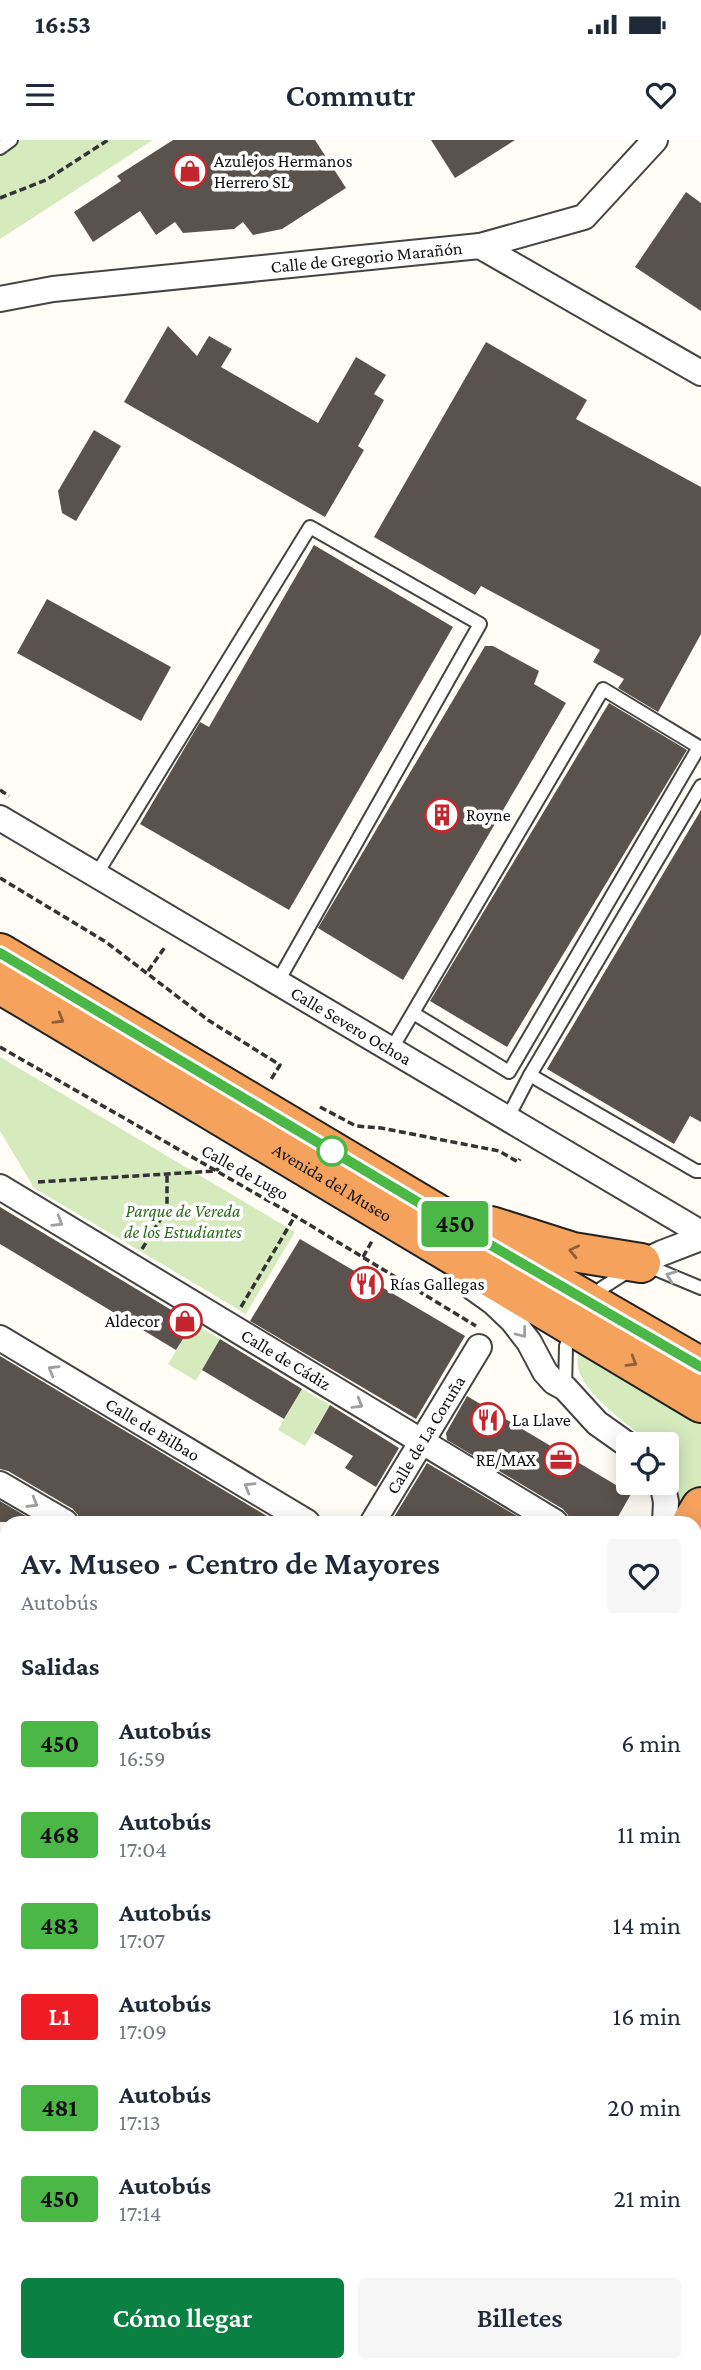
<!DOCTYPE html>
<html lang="es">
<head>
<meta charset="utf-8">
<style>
  body { margin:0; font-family:"Crimson Pro",serif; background:#f6f6f7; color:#1f2937; height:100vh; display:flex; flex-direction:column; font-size:26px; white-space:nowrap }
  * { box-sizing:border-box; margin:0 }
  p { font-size:23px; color:#747a83 }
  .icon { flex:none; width:38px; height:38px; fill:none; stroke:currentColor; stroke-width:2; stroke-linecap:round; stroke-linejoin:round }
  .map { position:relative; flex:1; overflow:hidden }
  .panel { position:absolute; left:0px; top:1376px; width:702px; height:856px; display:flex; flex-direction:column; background:#fff; border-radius:21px 21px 0 0; box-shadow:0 4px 18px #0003 }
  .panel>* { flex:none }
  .badge { padding:0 14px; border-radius:5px; font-size:24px; line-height:46px }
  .tools { position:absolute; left:616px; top:1292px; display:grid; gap:14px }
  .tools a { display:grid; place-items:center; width:63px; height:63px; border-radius:7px; background:#fff; box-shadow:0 4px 18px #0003; font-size:35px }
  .map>.badge { position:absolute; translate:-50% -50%; box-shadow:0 0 0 4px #fff }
  h2 { padding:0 21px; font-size:26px; line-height:63px }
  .round { display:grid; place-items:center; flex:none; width:74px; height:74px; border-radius:7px; background:#f6f6f7 }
  .headline { display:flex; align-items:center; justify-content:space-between; height:119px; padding:0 21px }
  h1 { font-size:33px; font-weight:600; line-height:52px }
  .cta { display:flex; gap:14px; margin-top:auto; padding:14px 21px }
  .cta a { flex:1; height:80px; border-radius:7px; background:#0b8043; color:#fff; font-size:28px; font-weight:600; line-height:80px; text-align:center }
  .cta a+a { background:#f6f6f7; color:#1f2937 }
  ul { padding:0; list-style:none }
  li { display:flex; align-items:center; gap:21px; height:91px; padding:0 21px }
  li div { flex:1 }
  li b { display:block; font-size:26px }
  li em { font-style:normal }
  li .badge { min-width:77px; font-weight:700; text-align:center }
  .status { display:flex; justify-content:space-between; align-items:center; height:49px; padding:0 35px; background:#fff; direction:ltr }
  .status svg { height:19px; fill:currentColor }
  header { display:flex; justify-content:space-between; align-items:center; height:91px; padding:0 21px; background:#fff; font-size:32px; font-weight:600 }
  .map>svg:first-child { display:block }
  .green { fill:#d5ebbd }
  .building { fill:#5a524d }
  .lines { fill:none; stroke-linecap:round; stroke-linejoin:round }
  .lane-casing { stroke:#444; stroke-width:16 }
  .street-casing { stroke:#444; stroke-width:28 }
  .highway-casing { stroke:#222; stroke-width:42 }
  .path { stroke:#333; stroke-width:3.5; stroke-dasharray:7 3.5; stroke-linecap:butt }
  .lane { stroke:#fff; stroke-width:12 }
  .street { stroke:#fff; stroke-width:24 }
  .highway { stroke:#f5a25d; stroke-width:38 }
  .oneway { stroke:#8e613b }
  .oneway2 { stroke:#a0a0a0 }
  .line-casing { stroke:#fff; stroke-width:16 }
  .line { stroke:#4ab747; stroke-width:10 }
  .stop-dot { fill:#fff; stroke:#4ab747; stroke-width:3.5 }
  .labels { text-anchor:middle; stroke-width:7; stroke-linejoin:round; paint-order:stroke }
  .poi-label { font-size:18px; fill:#111; stroke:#fff; text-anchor:start }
  .street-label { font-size:18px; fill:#111; stroke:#fff }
  .park-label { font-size:18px; font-style:italic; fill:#2f6b1f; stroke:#fff }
</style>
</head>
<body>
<div class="status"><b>16:53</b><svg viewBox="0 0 49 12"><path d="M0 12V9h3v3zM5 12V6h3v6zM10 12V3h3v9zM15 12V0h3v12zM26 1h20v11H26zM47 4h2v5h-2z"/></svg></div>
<header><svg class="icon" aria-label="menu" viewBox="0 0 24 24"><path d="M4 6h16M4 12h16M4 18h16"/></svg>Commutr<svg class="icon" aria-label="heart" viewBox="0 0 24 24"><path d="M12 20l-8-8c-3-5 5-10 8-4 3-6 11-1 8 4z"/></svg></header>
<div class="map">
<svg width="701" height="2230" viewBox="0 0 701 2230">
  <rect width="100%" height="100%" fill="#fffdf5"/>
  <g class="green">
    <polygon points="0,0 153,0 0,99"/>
    <polygon points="0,917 295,1092 246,1174 34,1048 0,991"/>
    <polygon points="193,1183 220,1199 196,1241 168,1224"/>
    <path d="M579 1213 701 1283V1345L680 1369 674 1339 667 1321V1304C662 1304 655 1305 651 1303 643 1299 636 1291 629 1286 611 1271 569 1240 579 1213Z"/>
    <polygon points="302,1249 330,1265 305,1306 278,1290"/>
  </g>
  <g class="building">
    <polygon points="173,0 315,0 346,48 282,89 253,95 243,82 234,89 183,93 175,82 156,95 140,71 93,102 74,72 121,41 117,36"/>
    <polygon points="431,0 515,0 455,38"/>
    <polygon points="686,52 701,63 701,171 635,127"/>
    <polygon points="168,186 197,216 209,196 232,209 221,227 318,283 356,217 386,235 374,254 384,260 358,306 364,310 325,377 124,262"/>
    <polygon points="486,202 587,260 576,279 701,347 701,494 658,572 618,548 624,539 593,522 600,510 481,446 475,455 374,397"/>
    <polygon points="94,290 121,306 76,381 62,373 58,351"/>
    <polygon points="314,405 453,487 289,770 140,684 200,582 209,587"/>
    <polygon points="47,459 171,527 141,581 17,513"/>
    <polygon points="485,506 493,506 539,531 534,544 566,563 403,840 318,788"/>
    <polygon points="609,563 687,610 507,907 430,861"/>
    <polygon points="701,670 701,982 690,976 674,1004 547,929"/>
    <polygon points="0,1067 193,1183 176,1210 0,1104"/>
    <polygon points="300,1099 465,1196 416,1279 250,1181"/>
    <polygon points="220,1199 302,1249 284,1279 202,1230"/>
    <polygon points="0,1216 157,1310 277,1382 80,1382 78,1375 73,1369 8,1331 0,1329"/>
    <polygon points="467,1256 631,1354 615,1382 570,1382 568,1375 563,1369 447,1300 446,1293"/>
    <polygon points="330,1265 399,1308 376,1347 345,1328 353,1316 314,1293"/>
    <polygon points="427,1323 456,1340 527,1382 438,1382 431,1379 429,1382 391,1382"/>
    <polygon points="0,1361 36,1382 0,1382"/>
  </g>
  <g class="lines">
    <g class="lane-casing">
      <g id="lane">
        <polyline points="0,8 11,0"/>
        <polyline points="96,735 310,387 480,484 277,843"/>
        <polyline points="391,910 603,549 699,607 509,932 413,873"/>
        <polyline points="530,935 696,1031 701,1031"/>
        <polyline points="507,979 530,935 701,646"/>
        <polyline points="592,1159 602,1148 641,1123 701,1148"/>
        <polyline points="565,1248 566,1206 571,1192"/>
      </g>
    </g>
    <g class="street-casing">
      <g id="street">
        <polyline points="480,106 584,77 655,0"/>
        <path id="s1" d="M0 159 53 149 480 106 701 233"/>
        <path id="s2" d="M0 678 701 1093"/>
        <path id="s3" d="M0 1047 555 1382"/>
        <polyline points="641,1123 662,1113 701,1098"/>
        <polyline points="465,1131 472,1147 493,1162 512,1180 529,1202 545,1232 554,1242 565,1248 597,1283 628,1305"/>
        <path id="s4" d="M0 1198 307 1382"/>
        <polyline points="662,1342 666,1362 665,1382"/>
        <polyline points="0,1344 65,1382"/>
        <path id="s5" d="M373 1382 479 1207"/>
        <polyline points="695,1403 701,1419"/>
        <polyline points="695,1469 701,1476"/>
        <polyline points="0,1494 7,1498"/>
        <polyline points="695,1523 701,1512"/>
        <polyline points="0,1612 7,1609"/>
        <polyline points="0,1749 7,1746"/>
        <polyline points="0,1789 7,1793"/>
        <polyline points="0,1829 7,1833"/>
        <polyline points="695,1988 701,2002"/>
        <polyline points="0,2028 7,2032"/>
        <polyline points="695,2067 701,2062"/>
        <polyline points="695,2129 701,2125"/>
        <polyline points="0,2198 7,2195"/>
        <polyline points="95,2224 97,2230"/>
        <polyline points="340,2224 349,2230"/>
        <polyline points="542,2230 551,2224"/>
      </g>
    </g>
    <g class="highway-casing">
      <g id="highway">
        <polyline points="0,813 468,1092 701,1227"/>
        <path id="s6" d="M0 844 701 1263"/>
        <polyline points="491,1086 573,1112 641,1123"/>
        <polyline points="692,1382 701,1367"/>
      </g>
    </g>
    <g class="path">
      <polyline points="0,58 46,40 108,0"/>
      <polyline points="0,650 9,656"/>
      <polyline points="0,738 106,802 208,880 280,925 270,941"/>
      <polyline points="148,831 165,807"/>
      <polyline points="0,907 295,1076 476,1186"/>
      <polyline points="320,967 356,986 381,988 499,1011 518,1022 520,1019"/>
      <polyline points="38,1042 215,1031 218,1029 226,1014"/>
      <polyline points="142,1109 167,1069 167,1034"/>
      <polyline points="363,1117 372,1101"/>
      <polyline points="241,1167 295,1076"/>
      <polyline points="695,1567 701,1570"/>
      <polyline points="695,1702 701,1701"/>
      <polyline points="695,1723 701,1716"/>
      <polyline points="695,1756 701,1758"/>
      <polyline points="695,1759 701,1770"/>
      <polyline points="695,1772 701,1773"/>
    </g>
    <use href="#lane" class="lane"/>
    <use href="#street" class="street"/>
    <use href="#highway" class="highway"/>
  </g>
  <defs><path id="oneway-chevron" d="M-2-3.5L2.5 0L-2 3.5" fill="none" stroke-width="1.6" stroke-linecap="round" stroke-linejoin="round" transform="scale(1.75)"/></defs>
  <g class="oneway">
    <use href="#oneway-chevron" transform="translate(59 879) rotate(31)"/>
    <use href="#oneway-chevron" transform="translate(574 1111) rotate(-167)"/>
    <use href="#oneway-chevron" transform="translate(632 1222) rotate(31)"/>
  </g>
  <g class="oneway2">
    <use href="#oneway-chevron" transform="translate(58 1082) rotate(31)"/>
    <use href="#oneway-chevron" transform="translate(671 1136) rotate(-159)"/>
    <use href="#oneway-chevron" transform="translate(522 1193) rotate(52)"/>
    <use href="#oneway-chevron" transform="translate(53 1230) rotate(-149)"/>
    <use href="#oneway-chevron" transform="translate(358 1264) rotate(31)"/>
    <use href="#oneway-chevron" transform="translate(249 1347) rotate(-149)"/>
    <use href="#oneway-chevron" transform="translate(33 1363) rotate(31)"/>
  </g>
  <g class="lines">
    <g class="line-casing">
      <polyline id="line" points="0,813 468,1092 701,1227"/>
    </g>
    <use href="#line" class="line"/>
  </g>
  <defs>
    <g id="shop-ring" transform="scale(1.75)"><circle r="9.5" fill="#fff" stroke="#c4262e" stroke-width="1.5"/><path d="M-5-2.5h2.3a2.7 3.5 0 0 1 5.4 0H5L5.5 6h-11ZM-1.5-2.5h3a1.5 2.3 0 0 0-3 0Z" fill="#c4262e"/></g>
    <g id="building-ring" transform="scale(1.75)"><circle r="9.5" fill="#fff" stroke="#c4262e" stroke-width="1.5"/><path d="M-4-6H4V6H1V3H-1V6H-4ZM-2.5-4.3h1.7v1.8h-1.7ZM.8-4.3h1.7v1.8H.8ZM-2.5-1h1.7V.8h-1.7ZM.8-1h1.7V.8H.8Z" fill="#c4262e"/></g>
    <g id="restaurant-ring" transform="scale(1.75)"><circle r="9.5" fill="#fff" stroke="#c4262e" stroke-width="1.5"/><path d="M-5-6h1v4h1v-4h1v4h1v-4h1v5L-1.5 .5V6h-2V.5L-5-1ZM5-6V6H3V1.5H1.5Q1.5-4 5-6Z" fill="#c4262e"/></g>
    <g id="office-ring" transform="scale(1.75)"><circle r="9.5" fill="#fff" stroke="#c4262e" stroke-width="1.5"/><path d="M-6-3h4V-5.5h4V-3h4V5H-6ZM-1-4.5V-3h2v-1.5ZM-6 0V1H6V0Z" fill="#c4262e"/></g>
  </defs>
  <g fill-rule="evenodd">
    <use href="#shop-ring" x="190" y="31"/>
    <use href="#building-ring" x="442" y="675"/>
    <use href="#restaurant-ring" x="366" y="1144"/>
    <use href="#shop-ring" x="185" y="1181"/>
    <use href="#restaurant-ring" x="488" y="1280"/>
    <use href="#office-ring" x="561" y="1320"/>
  </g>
  <circle class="stop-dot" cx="332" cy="1011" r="14"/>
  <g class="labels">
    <g class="poi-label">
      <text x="214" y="27">Azulejos Hermanos<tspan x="214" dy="21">Herrero SL</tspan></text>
      <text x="466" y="681">Royne</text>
      <text x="390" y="1150">Rías Gallegas</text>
      <text x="160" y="1187" text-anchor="end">Aldecor</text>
      <text x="512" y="1286">La Llave</text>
      <text x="536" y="1326" text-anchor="end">RE/MAX</text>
    </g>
    <g class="street-label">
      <text dy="6" stroke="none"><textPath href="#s1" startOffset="369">Calle de Gregorio Marañón</textPath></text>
      <text dy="6" stroke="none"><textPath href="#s2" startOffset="408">Calle Severo Ochoa</textPath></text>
      <text transform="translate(245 1032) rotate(29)" y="6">Calle de Lugo</text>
      <text dy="6" stroke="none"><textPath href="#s6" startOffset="387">Avenida del Museo</textPath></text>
      <text dy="6" stroke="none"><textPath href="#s3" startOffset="334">Calle de Cádiz</textPath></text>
      <text dy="6" stroke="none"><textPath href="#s4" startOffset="178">Calle de Bilbao</textPath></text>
      <text dy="6" stroke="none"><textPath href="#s5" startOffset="102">Calle de La Coruña</textPath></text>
    </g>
    <g class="park-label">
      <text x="183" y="1077">Parque de Vereda<tspan x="183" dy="21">de los Estudiantes</tspan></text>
    </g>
  </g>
</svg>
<div class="tools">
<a><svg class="icon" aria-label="locate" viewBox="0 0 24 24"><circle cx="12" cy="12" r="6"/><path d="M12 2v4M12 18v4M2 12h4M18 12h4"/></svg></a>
</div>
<b class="badge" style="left:455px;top:1084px;background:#4ab747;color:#111">450</b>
<section class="panel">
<div class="headline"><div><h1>Av. Museo - Centro de Mayores</h1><p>Autobús</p></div><a class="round"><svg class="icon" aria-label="heart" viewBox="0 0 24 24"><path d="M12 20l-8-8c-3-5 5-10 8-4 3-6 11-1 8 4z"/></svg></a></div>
<h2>Salidas</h2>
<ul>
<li><span class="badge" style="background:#4ab747;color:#111">450</span><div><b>Autobús</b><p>16:59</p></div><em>6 min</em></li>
<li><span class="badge" style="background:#4ab747;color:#111">468</span><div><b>Autobús</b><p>17:04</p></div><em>11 min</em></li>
<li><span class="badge" style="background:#4ab747;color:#111">483</span><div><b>Autobús</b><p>17:07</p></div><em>14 min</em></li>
<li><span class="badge" style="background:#ee1c25;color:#fff">L1</span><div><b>Autobús</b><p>17:09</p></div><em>16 min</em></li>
<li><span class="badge" style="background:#4ab747;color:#111">481</span><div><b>Autobús</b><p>17:13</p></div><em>20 min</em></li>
<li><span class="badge" style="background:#4ab747;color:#111">450</span><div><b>Autobús</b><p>17:14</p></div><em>21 min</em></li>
</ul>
<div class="cta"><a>Cómo llegar</a><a>Billetes</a></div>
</section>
</div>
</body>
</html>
